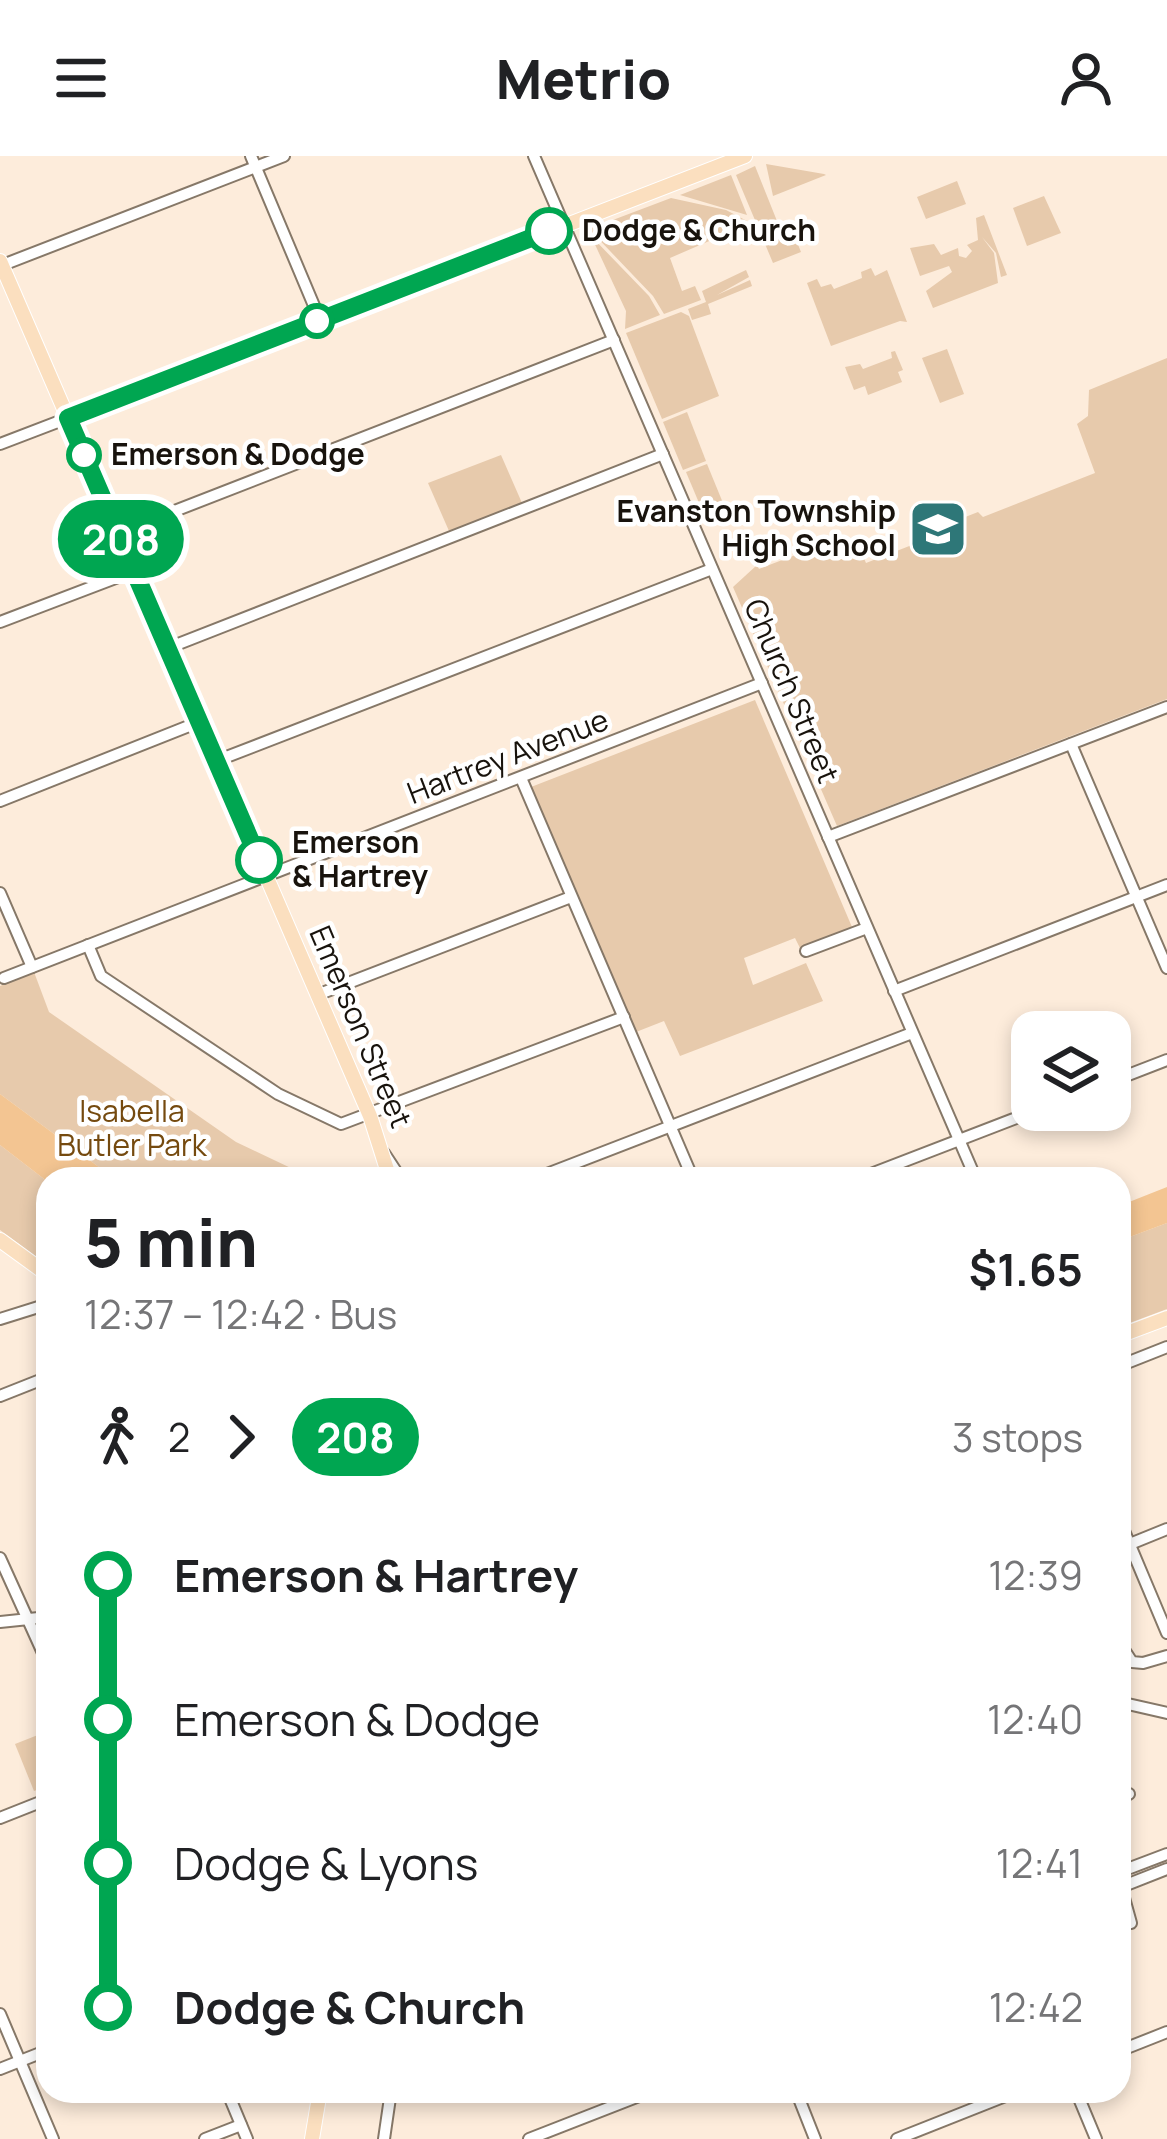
<!DOCTYPE html>
<html lang="en">
<head>
<meta charset="utf-8">
<style>
  body { margin:0; font-family:Manrope,sans-serif; background:#f6f6f6; color:#202124; height:100vh; display:flex; flex-direction:column; font-size:45px; white-space:nowrap }
  * { box-sizing:border-box; margin:0 }
  p { font-size:39px; color:#757577 }
  .icon { flex:none; width:66px; height:66px; fill:none; stroke:currentColor; stroke-width:2; stroke-linecap:round; stroke-linejoin:round }
  .map { position:relative; flex:1; overflow:hidden }
  .sheet { position:absolute; left:36px; top:1011px; width:1095px; height:936px; display:flex; flex-direction:column; background:#fff; border-radius:36px; box-shadow:0 6px 18px #0003 }
  .sheet>* { flex:none }
  .badge { padding:0 24px; border-radius:39px; font-size:42px; line-height:78px }
  .buttons { position:absolute; left:1011px; top:855px; display:grid; gap:24px }
  .buttons a { display:grid; place-items:center; width:120px; height:120px; border-radius:24px; background:#fff; box-shadow:0 6px 18px #0003; font-size:60px }
  .map>.badge { position:absolute; translate:-50% -50%; box-shadow:0 0 0 6px #fff }
  .legs { display:flex; align-items:center; gap:18px; height:132px; padding:0 48px; font-size:39px }
  .legs p { margin-inline-start:auto }
  .headline { display:flex; align-items:center; justify-content:space-between; height:204px; padding:0 48px }
  h1 { font-size:66px; font-weight:800; line-height:90px }
  ul { padding:0 48px; list-style:none }
  li { display:flex; align-items:center; gap:42px; height:144px; font-size:45px }
  li i { display:grid; place-items:center; width:18px; height:100%; margin:0 15px; background:currentColor }
  li i::after { content:''; width:30px; height:30px; margin:-15px; border:9px solid; border-radius:50%; background:#fff }
  li p { margin-inline-start:auto }
  li:first-child i { background:linear-gradient(#0000 50%,currentColor 0) }
  li:last-child i { background:linear-gradient(currentColor 50%,#0000 0) }
  header { display:flex; justify-content:space-between; align-items:center; height:156px; padding:0 48px; background:#fff; font-size:54px; font-weight:800 }
  .map>svg:first-child { display:block }
  .green { fill:#e7caac }
  .water { fill:#f3c592 }
  .lines { fill:none; stroke-linecap:round; stroke-linejoin:round }
  .minor-casing { stroke:#867868; stroke-width:14 }
  .major-casing { stroke:#fff; stroke-width:16 }
  .minor { stroke:#fff; stroke-width:10 }
  .major { stroke:#fbdfbf; stroke-width:14 }
  .line-1-casing { stroke:#fff; stroke-width:27 }
  .line-1 { stroke:#00a651; stroke-width:18 }
  .stop-1-dot { fill:#fff; stroke:#00a651; stroke-width:6 }
  .labels { text-anchor:middle; stroke-width:9; stroke-linejoin:round; paint-order:stroke }
  .stop-label { font-size:30px; font-weight:bold; fill:#18130d; stroke:#fff; text-anchor:start }
  .poi-label { font-size:30px; font-weight:bold; fill:#18130d; stroke:#fff; text-anchor:end }
  .street-label { font-size:30px; fill:#18130d; stroke:#fff }
  .park-label { font-size:30px; fill:#754a0f; stroke:#fff }
</style>
</head>
<body>
<header><svg class="icon" aria-label="menu" viewBox="0 0 24 24"><path d="M4 6h16M4 12h16M4 18h16"/></svg>Metrio<svg class="icon" aria-label="person" viewBox="0 0 24 24"><circle cx="12" cy="8" r="4"/><path d="M4 21q1-7 8-7t8 7"/></svg></header>
<div class="map">
<svg width="1167" height="1983" viewBox="0 0 1167 1983">
  <rect width="100%" height="100%" fill="#fdecdb"/>
  <g class="green">
    <polygon points="766,8 824,18 826,19 773,40"/>
    <polygon points="755,10 787,90 797,86 801,96 773,107 736,19"/>
    <polygon points="731,19 747,59 680,39"/>
    <polygon points="957,25 966,48 926,63 917,41"/>
    <polygon points="1044,40 1061,77 1027,90 1013,52"/>
    <polygon points="671,42 726,54 747,65 750,77 735,86 730,76 670,102 682,135 695,130 701,144 664,158 653,140 589,73"/>
    <polygon points="984,59 1007,119 1001,121 996,97 982,81 994,97 998,127 933,152 926,135 952,116 949,110 920,120 910,92 934,88 941,99 958,92 959,100 966,102 972,95 967,89 978,84 976,62"/>
    <polygon points="591,80 649,140 660,159 625,173 626,155"/>
    <polygon points="871,112 875,120 887,114 907,166 900,165 831,190 807,127 817,123 821,131 831,128 834,133 862,122 861,116"/>
    <polygon points="746,114 749,121 717,139 750,124 752,130 708,148 711,158 692,164 688,153 706,146 702,135"/>
    <polygon points="681,156 689,160 719,240 662,263 626,177"/>
    <polygon points="947,193 964,238 940,247 922,202"/>
    <polygon points="895,195 903,214 898,216 902,226 868,239 865,230 854,234 845,211 860,208 863,213 892,202 891,196"/>
    <polygon points="1167,202 1167,543 837,670 733,431 757,409 759,413 845,380 854,401 863,400 866,407 945,376 945,369 978,356 983,361 1095,317 1077,268 1088,260 1089,234"/>
    <polygon points="687,256 706,305 683,314 663,266"/>
    <polygon points="501,299 522,347 449,375 428,327"/>
    <polygon points="707,308 723,347 702,354 686,316"/>
    <polygon points="755,544 852,771 800,792 795,782 744,802 753,829 806,807 823,845 680,900 664,865 636,876 531,631"/>
    <polygon points="34,816 49,856 236,986 314,1023 115,1023 0,938 0,830"/>
    <polygon points="0,989 48,1026 48,1109 0,1074"/>
    <polygon points="1167,1067 1167,1153 1119,1171 1119,1085"/>
    <polygon points="48,1575 48,1630 34,1635 15,1588"/>
  </g>
  <g class="water">
    <polygon points="0,938 115,1023 48,1026 0,989"/>
    <polygon points="1167,1031 1167,1067 1119,1085 1119,1050"/>
  </g>
  <g class="lines">
    <g class="minor-casing">
      <g id="minor">
        <polyline points="251,0 320,164"/>
        <polyline points="534,0 976,1023"/>
        <polyline points="0,110 284,0"/>
        <polyline points="0,288 68,262"/>
        <polyline points="118,377 614,184"/>
        <polyline points="0,466 134,415"/>
        <polyline points="168,492 663,298"/>
        <polyline points="1071,588 1167,812"/>
        <polyline points="216,605 712,413"/>
        <polyline points="521,622 693,1023"/>
        <polyline points="0,645 199,566"/>
        <polyline points="828,681 1167,551"/>
        <polyline points="0,737 32,811"/>
        <polyline points="88,789 101,820 278,938 341,968 624,861"/>
        <polyline points="806,795 867,772"/>
        <polyline points="4,822 762,527"/>
        <polyline points="894,835 1167,729"/>
        <polyline points="317,839 571,741"/>
        <polyline points="1110,926 1167,904"/>
        <polyline points="384,997 401,1023"/>
        <polyline points="534,1023 912,877"/>
        <polyline points="858,1023 1037,954"/>
        <polyline points="0,1163 48,1148"/>
        <polyline points="1119,1210 1167,1191"/>
        <polyline points="0,1240 48,1221"/>
        <polyline points="1119,1363 1167,1477"/>
        <polyline points="1130,1388 1167,1373"/>
        <polyline points="0,1402 48,1508"/>
        <polyline points="0,1466 48,1461"/>
        <polyline points="1119,1486 1132,1506 1143,1507 1167,1500"/>
        <polyline points="1119,1546 1167,1557"/>
        <polyline points="1119,1641 1129,1638"/>
        <polyline points="0,1662 48,1643"/>
        <polyline points="1119,1712 1130,1712 1167,1698"/>
        <polyline points="1131,1767 1121,1731 1167,1713"/>
        <polyline points="0,1858 53,1983"/>
        <polyline points="1119,1895 1167,1876"/>
        <polyline points="0,1913 48,1894"/>
        <polyline points="227,1935 247,1983"/>
        <polyline points="796,1935 815,1983"/>
        <polyline points="1076,1935 1096,1983"/>
        <polyline points="205,1983 241,1969"/>
        <polyline points="384,1983 391,1935"/>
        <polyline points="529,1983 652,1935"/>
        <polyline points="897,1983 1018,1935"/>
      </g>
    </g>
    <g class="major-casing">
      <g id="major">
        <polyline points="0,105 370,960 390,1023"/>
        <polyline points="68,262 745,0"/>
        <polyline points="0,1084 48,1119"/>
        <polyline points="1119,1180 1167,1162"/>
        <polyline points="312,1983 320,1935"/>
      </g>
    </g>
    <use href="#minor" class="minor"/>
    <use href="#major" class="major"/>
  </g>
  <g class="lines">
    <g class="line-1-casing">
      <polyline id="line-1" points="259,704 68,262 549,75"/>
    </g>
    <use href="#line-1" class="line-1"/>
  </g>
  <defs>
    <g id="school-square" transform="scale(3)"><rect x="-9" y="-9" width="18" height="18" rx="4" fill="#2e7778" stroke="#fff"/><path d="M0-5L7-2L0 1L-7-2ZM-4 1L0 2.5L4 1V4Q0 6-4 4Z" fill="#fff"/></g>
  </defs>
  <g fill-rule="evenodd">
    <use href="#school-square" x="938" y="373"/>
  </g>
  <g class="stop-1-dot">
    <circle cx="549" cy="75" r="21"/>
    <circle cx="317" cy="165" r="15"/>
    <circle cx="84" cy="299" r="15"/>
    <circle cx="259" cy="704" r="21"/>
  </g>
  <g class="labels">
    <g class="stop-label">
      <text x="582" y="85">Dodge &amp; Church</text>
      <text x="111" y="309">Emerson &amp; Dodge</text>
      <text x="292" y="697">Emerson<tspan x="292" dy="34">&amp; Hartrey</tspan></text>
    </g>
    <g class="poi-label">
      <text x="896" y="366">Evanston Township<tspan x="896" dy="34">High School</tspan></text>
    </g>
    <g class="street-label">
      <text transform="translate(791 535) rotate(67)" y="10">Church Street</text>
      <text transform="translate(508 601) rotate(-21)" y="10">Hartrey Avenue</text>
      <text transform="translate(360 871) rotate(67)" y="10">Emerson Street</text>
    </g>
    <g class="park-label">
      <text x="132" y="966">Isabella<tspan x="132" dy="34">Butler Park</tspan></text>
    </g>
  </g>
</svg>
<div class="buttons">
<a><svg class="icon" aria-label="layers" viewBox="0 0 24 24"><path d="M12 4l9 5-9 5-9-5zM3 14l9 5 9-5"/></svg></a>
</div>
<b class="badge" style="left:121px;top:383px;background:#00a651;color:#fff">208</b>
<section class="sheet">
<div class="headline"><div><h1>5 min</h1><p>12:37 – 12:42 · Bus</p></div><b>$1.65</b></div>
<div class="legs"><svg class="icon" aria-label="walk" viewBox="0 0 24 24"><circle cx="13" cy="4" r="2"/><path d="M13 8l-2 6 4 7M11 14l-3 7M7 12l3-4h3l4 4"/></svg>2<svg class="icon" aria-label="forward" viewBox="0 0 24 24"><path d="M9 5l7 7-7 7"/></svg><b class="badge" style="background:#00a651;color:#fff">208</b><p>3 stops</p></div>
<ul>
<li><i style="color:#00a651"></i><b>Emerson &amp; Hartrey</b><p>12:39</p></li>
<li><i style="color:#00a651"></i><span>Emerson &amp; Dodge</span><p>12:40</p></li>
<li><i style="color:#00a651"></i><span>Dodge &amp; Lyons</span><p>12:41</p></li>
<li><i style="color:#00a651"></i><b>Dodge &amp; Church</b><p>12:42</p></li>
</ul>
</section>
</div>
</body>
</html>
